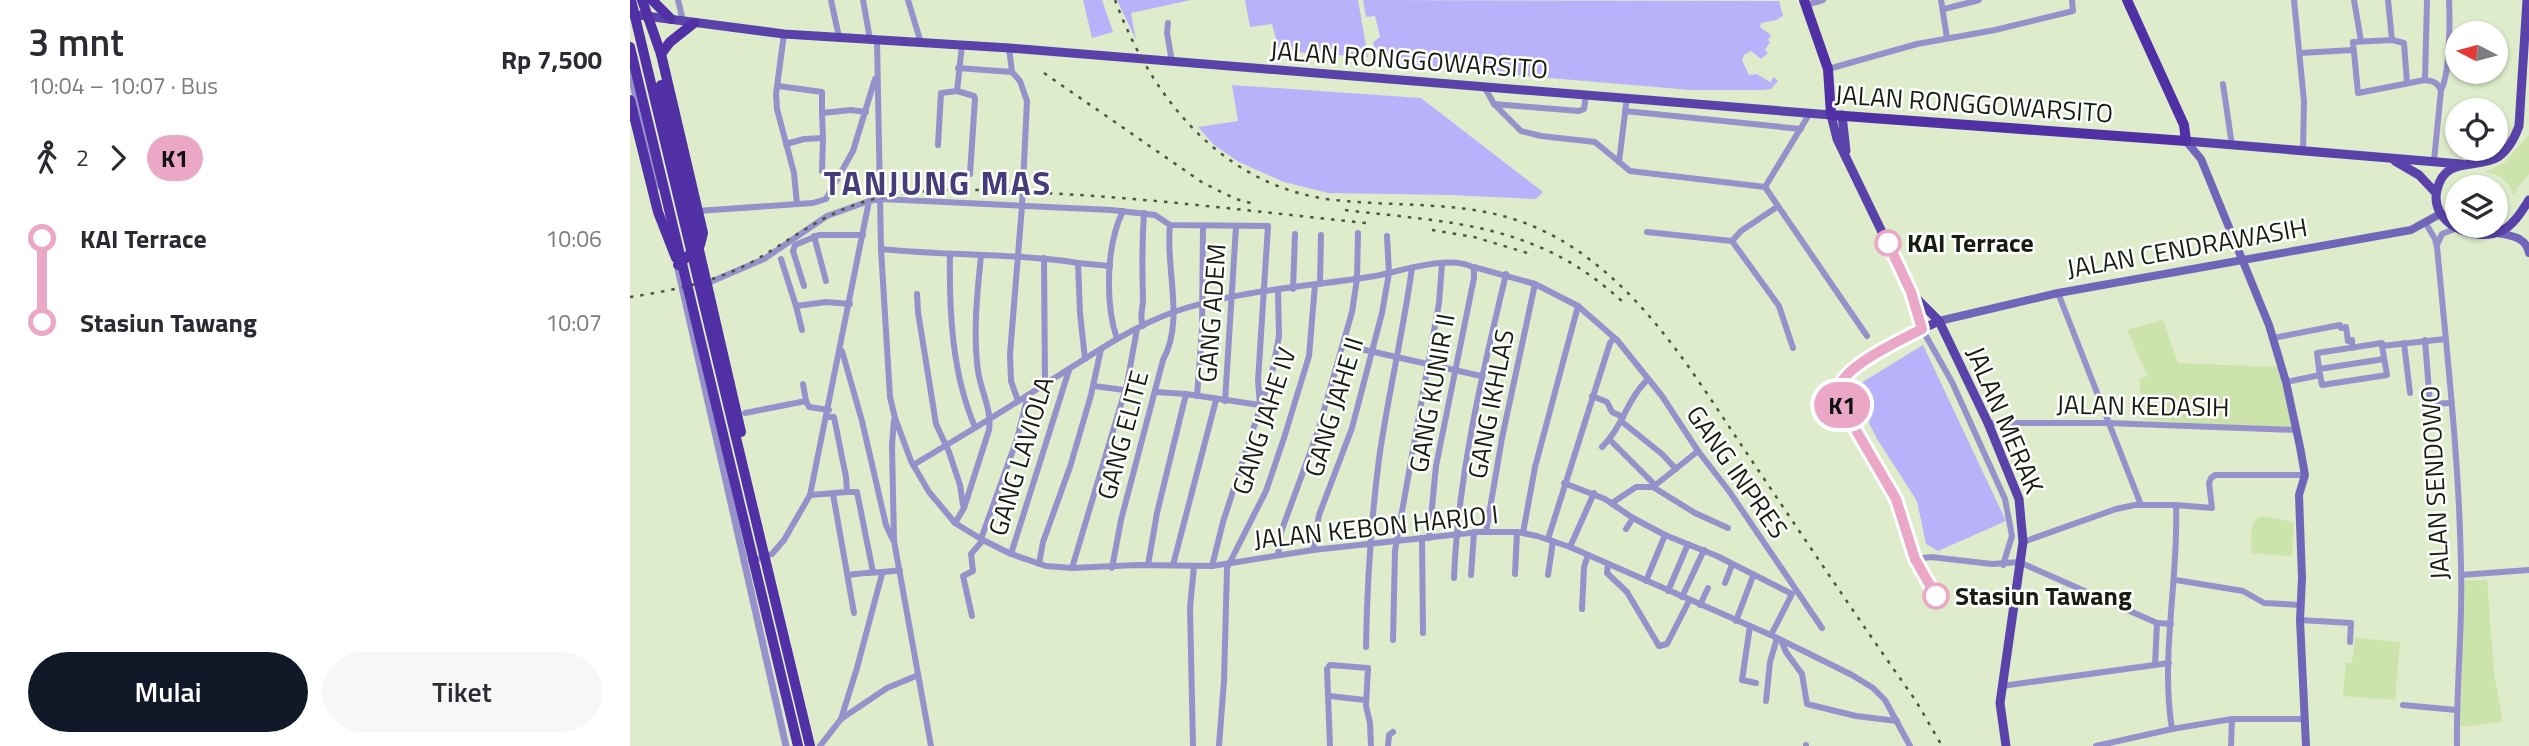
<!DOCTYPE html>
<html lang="id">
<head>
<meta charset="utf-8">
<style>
  body { margin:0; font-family:"Titillium Web",sans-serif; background:#f7f7f7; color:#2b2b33; height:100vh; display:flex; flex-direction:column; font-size:26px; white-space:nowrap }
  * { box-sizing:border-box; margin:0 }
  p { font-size:23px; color:#7c7c81 }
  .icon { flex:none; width:38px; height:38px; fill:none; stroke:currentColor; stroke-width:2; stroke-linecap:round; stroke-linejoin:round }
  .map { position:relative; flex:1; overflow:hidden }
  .panel { display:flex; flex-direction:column; background:#fff; width:630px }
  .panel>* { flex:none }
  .badge { padding:0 14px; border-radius:23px; font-size:24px; line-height:46px }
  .needle { width:46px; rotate:276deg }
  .tools { position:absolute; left:1815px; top:21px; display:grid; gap:14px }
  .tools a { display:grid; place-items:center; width:63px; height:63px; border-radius:50%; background:#fff; box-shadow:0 2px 5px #0004; font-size:35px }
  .map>.badge { position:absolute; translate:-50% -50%; box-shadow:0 0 0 4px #fff }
  .legs { display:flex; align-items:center; gap:10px; height:77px; padding:0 28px; font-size:23px }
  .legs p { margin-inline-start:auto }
  .summary { display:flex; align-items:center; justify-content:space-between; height:119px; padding:0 28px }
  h1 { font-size:38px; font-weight:600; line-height:52px }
  .button { display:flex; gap:14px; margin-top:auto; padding:14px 28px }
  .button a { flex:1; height:80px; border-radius:42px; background:#111827; color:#fff; font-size:28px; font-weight:600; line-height:80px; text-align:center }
  .button a+a { background:#f7f7f7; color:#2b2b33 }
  ul { padding:0 28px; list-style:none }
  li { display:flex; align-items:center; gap:24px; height:84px; font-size:26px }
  li i { display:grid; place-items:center; width:10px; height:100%; margin:0 9px; background:currentColor }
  li i::after { content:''; width:18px; height:18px; margin:-9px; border:5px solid; border-radius:50%; background:#fff }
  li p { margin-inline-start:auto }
  li:first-child i { background:linear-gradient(#0000 50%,currentColor 0) }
  li:last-child i { background:linear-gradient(currentColor 50%,#0000 0) }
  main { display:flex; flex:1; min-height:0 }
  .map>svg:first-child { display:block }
  .green { fill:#cce3ab }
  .water { fill:#b9b2fa }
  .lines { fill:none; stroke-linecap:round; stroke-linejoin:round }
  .minor { stroke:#9691ca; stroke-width:6 }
  .tertiary { stroke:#9691ca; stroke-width:7 }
  .secondary { stroke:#7165b9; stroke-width:8 }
  .primary { stroke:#5943ab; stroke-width:9 }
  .trunk { stroke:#5030a4; stroke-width:10 }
  .rail { stroke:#4e5543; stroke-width:2.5; stroke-dasharray:3.5 7; stroke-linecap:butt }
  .trunk-bridge { stroke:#5030a4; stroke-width:10 }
  .line-1-casing { stroke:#fff; stroke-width:16 }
  .line-1 { stroke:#eba7c6; stroke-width:10 }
  .stop-1-dot { fill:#fff; stroke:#eba7c6; stroke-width:3.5 }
  .labels { text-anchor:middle; stroke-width:5; stroke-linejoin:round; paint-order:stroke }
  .street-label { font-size:26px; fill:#181d11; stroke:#fff }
  .stop-label { font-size:26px; font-weight:bold; fill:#181d11; stroke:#fff; text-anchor:start }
  .district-label { font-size:33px; font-weight:bold; letter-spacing:2px; fill:#453c79; stroke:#fff }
</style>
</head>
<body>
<main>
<section class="panel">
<div class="summary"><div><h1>3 mnt</h1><p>10:04 – 10:07 · Bus</p></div><b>Rp 7,500</b></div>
<div class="legs"><svg class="icon" aria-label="walk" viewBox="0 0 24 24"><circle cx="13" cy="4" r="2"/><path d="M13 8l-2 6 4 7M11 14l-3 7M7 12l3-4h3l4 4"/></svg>2<svg class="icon" aria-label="forward" viewBox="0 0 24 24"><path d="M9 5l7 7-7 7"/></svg><b class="badge" style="background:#eba7c6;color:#111">K1</b></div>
<ul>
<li><i style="color:#eba7c6"></i><b>KAI Terrace</b><p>10:06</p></li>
<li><i style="color:#eba7c6"></i><b>Stasiun Tawang</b><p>10:07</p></li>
</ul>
<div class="button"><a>Mulai</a><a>Tiket</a></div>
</section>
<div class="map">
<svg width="1899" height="746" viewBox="0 0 1899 746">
  <rect width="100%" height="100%" fill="#deeccb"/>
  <g class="green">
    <path d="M1899 135V174L1888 187 1883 196C1879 181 1871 174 1855 172L1874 163Z"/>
    <polygon points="1533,320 1548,363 1648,367 1664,429 1514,420 1509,379 1518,376 1497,330"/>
    <path d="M1631 516 1664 522 1662 556 1621 553C1622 540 1618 523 1631 516Z"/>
    <polygon points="1857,580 1864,673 1873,722 1830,727 1834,581"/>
    <polygon points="1725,638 1770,642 1765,700 1713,696 1716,663 1722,663"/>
  </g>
  <g class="water">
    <polygon points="453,0 472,0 483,32 462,38"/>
    <polygon points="487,0 561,0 501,13 506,40"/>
    <polygon points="615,0 728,0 738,57 649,51 642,24 620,27"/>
    <polygon points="733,0 1149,1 1153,16 1146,20 1131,23 1130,27 1141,35 1138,40 1140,42 1135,50 1138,53 1131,59 1121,51 1114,55 1112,60 1119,75 1127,74 1140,82 1144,77 1148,81 1141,89 1134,90 1060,90 748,63 743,42 750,37 745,16 736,17"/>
    <polygon points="602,85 791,98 913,192 906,199 820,195 698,193 654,182 609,162 584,145 568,127 608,121"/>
    <polygon points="1293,345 1376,521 1308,551 1296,544 1287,501 1247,439 1228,401 1231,383"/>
  </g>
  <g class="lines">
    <g class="minor">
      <polyline points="48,0 53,21"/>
      <polyline points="201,0 209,37"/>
      <polyline points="233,0 240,39"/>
      <polyline points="278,0 291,43"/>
      <polyline points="1311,0 1317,38"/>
      <polyline points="1664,0 1674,101 1673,152"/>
      <polyline points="1724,0 1731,41"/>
      <polyline points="1758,0 1762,40"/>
      <polyline points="1176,5 1193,0"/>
      <polyline points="1314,9 1349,0"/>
      <polyline points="538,23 537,33 542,62"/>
      <polyline points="154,34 146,94 147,109 164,173 167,204"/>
      <polyline points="247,40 251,249 260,397 265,418 281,461 299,492 325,523 351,539 381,554 416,566 442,568 507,565 582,566 683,550 849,532 887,532 907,536 940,547 1143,636 1222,675 1243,688 1255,700 1280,746"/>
      <polyline points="379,48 382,72 390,81 397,101 392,206 380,354 381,381 388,401"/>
      <polyline points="1670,53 1723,50"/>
      <polyline points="328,68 382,72"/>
      <polyline points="1198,69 1287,44 1365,30 1443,11 1442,0"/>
      <polyline points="1795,80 1797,0"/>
      <path d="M1777 83 1774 43 1762 40 1723 42 1728 93 1795 80C1803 81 1807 82 1811 90L1804 161"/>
      <polyline points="1593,84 1602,146"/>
      <polyline points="148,86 192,92 192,113"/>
      <polyline points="855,88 864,104 891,131 911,136 965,142 1000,171 1135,187 1237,336"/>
      <path d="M1811 90C1820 74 1820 20 1819 0"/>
      <polyline points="327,91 344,96 345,99 340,174"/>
      <polyline points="864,104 949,111 954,109 956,95"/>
      <polyline points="995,111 1171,129"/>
      <polyline points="156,144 174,139 193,138 192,113 221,110 236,112"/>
      <polyline points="308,145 311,93 327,91 332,45"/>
      <polyline points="989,162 997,97"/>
      <polyline points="192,171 193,138"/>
      <polyline points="1135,187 1180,113"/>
      <polyline points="67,211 183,203 196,199 223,151 245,79"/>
      <path d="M1795 222 1805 239 1807 247C1817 353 1829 459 1831 565 1833 625 1826 686 1827 746"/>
      <polyline points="1017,232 1102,241 1149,306 1163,348"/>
      <polyline points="184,236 196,281"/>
      <polyline points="1102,241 1111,231 1147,207"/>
      <polyline points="1808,243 1812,234 1827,228"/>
      <path d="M251 249C317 256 383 253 448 263L450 313 455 359"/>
      <path d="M320 254C319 311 322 374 345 427"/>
      <polyline points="414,258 415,385"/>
      <polyline points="151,259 166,306 196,302 220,304"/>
      <polyline points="448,263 480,266"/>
      <polyline points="844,267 905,284 948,306 987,340 1032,396 1068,451 1099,491 1192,628"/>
      <polyline points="78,283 134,259 197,216 239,201"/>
      <polyline points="690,284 691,235"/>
      <polyline points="174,286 163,251 165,245 189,235 233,235"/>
      <polyline points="663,289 665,234"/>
      <polyline points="1428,293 1511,505"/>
      <polyline points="287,294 288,312 306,424 319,452 330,485 333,505"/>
      <polyline points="166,306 172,330"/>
      <path d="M513 326C509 315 513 310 513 299 512 270 512 242 514 213"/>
      <polyline points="1292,329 1322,382 1375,499 1382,536 1373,565"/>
      <polyline points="1643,338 1710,325 1711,328 1716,327 1718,341 1722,340 1722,348"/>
      <path d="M487 339C475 303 476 245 493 211"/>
      <polyline points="1795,340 1800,404 1821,403"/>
      <polyline points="1774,343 1780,393"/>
      <polyline points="713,345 851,376"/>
      <polyline points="212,351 232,421 256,525 263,540"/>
      <polyline points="1689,369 1687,353 1752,343 1752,346 1815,339"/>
      <polyline points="1690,375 1692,385 1757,375 1752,346"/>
      <polyline points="1656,382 1690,375 1689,369 1754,359"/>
      <polyline points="464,386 494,390"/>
      <polyline points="567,396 572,329 573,227"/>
      <polyline points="962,396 977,402 982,412 993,417"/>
      <polyline points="176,401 179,407 199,410"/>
      <polyline points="595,401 606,227"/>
      <polyline points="115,413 176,401 173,384"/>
      <polyline points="264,420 262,445 264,541 301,746"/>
      <polyline points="991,421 1032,454 1046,469"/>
      <polyline points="1358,423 1478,423 1667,430"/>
      <polyline points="980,440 1025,485"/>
      <path d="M972 447C992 428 997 399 1018 379"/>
      <polyline points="1068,451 1023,487 1065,513 1098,528"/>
      <path d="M283 465C327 439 372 412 415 384 456 359 495 330 541 313 605 290 678 287 745 276 771 271 821 254 844 268V278L806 466 799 538"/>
      <polyline points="934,483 975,499 1003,518 1035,535 1087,556 1162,594 1141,635"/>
      <polyline points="217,492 227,492 243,572"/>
      <polyline points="203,494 224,613"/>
      <polyline points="180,495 217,492 216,477 204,417 197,417"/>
      <polyline points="982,503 1006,487 1023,487"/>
      <polyline points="1546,505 1582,508 1579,483 1581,478 1585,475 1675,475"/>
      <path d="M325 523 334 508 359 430C362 409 351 392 348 371 343 334 347 294 351 256"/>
      <polyline points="996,529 1003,518"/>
      <polyline points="856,532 872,438 905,284"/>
      <polyline points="893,533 905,467 948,306"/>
      <polyline points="792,538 793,633"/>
      <polyline points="351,539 387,439 398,395"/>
      <polyline points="918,539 980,343 983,339 987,340"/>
      <path d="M1393 542 1486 509 1505 505H1546C1549 579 1530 655 1542 729"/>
      <polyline points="940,547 964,493"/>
      <polyline points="683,550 689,515 722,428 752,313 759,273 757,236"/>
      <polyline points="381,554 439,370"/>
      <polyline points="648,555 651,532 688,431 722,312 727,279 728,233"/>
      <polyline points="1285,559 1301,557 1362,564 1389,562 1527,623 1541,624"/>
      <polyline points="121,561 142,554 154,540 180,495 239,201 251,199 481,210 525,215 540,225 638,226 628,381 630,405 556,394"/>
      <polyline points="409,564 413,542 440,467 461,395 471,349"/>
      <polyline points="978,564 977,573 997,592 1029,646 1037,644 1059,601"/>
      <polyline points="518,565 527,513 556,394 526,392"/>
      <polyline points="543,565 586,400"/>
      <polyline points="582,566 593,522 643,368 649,336 648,290"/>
      <polyline points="442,568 497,384 507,329"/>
      <path d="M482 568 491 520 533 360C555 320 535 268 540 225"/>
      <polyline points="885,574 887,532"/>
      <path d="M219 575C237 572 253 573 270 570"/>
      <polyline points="841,575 844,532"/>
      <polyline points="918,575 923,541"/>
      <polyline points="1831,575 1899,570"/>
      <path d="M824 578C828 476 852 374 876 274"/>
      <polyline points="1546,580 1613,591 1634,603 1670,605"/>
      <polyline points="1016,581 1035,535"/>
      <polyline points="1095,583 1102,565"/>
      <polyline points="1038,591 1058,544"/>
      <polyline points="1052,597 1074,550"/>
      <polyline points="1070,605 1078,588"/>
      <polyline points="952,609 954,567 958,555"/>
      <polyline points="342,616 333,576 343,571 341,554 353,540"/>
      <polyline points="1670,620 1721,623 1720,642"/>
      <polyline points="1106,621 1123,576"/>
      <polyline points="1120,626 1112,680 1126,683"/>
      <polyline points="763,640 765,551 809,303 812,264"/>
      <polyline points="1151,640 1156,652 1172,674 1177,704 1226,716 1267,721"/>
      <path d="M736 647C737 584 741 522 749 459 758 395 773 333 782 268"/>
      <polyline points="1525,665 1527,623"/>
      <polyline points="1372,686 1539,663"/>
      <polyline points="699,696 735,700"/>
      <polyline points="1136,701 1140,662 1147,638"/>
      <polyline points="1773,705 1826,710"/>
      <polyline points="211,719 227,668 252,574"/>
      <polyline points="190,746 211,719 257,688 286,676"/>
      <polyline points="563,746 560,608 564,566"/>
      <polyline points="589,746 594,681 597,568 636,491 654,438 679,356 685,285"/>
      <polyline points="700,746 697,669 700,665 738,668 736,706 740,723 741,746"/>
      <polyline points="758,746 759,735 763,732"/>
      <polyline points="1176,746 1176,745"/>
      <polyline points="1466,746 1542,729 1602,719 1674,719"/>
      <polyline points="1601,746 1602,719"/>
    </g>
    <g class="tertiary">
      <polyline points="0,71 26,186"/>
      <polyline points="48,269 156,746"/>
    </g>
    <g class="secondary">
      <polyline points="1556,141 1571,159 1639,325 1656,382 1670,447 1675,475 1669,495 1672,578 1670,620 1676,746"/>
      <path d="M1868 233C1882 236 1896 237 1899 253"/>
      <polyline points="1309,321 1428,293 1781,230 1810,214"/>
    </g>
    <g class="primary">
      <path d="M1897 0 1889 126C1885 137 1878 150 1868 157 1847 170 1815 155 1807 190 1799 223 1844 243 1871 231 1883 226 1892 211 1899 200"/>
      <polyline points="0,14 154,34 379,48 1201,115 1207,139 1281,292 1292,329 1309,321"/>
      <polyline points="1212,115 1216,151"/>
      <polyline points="1556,141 1831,164"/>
      <polyline points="1765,161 1789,175 1806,193"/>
      <polyline points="1282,294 1309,321 1358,423 1389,499 1393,542 1370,703 1376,746"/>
    </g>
    <g class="trunk">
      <polyline points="12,0 31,54 73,233 70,245 48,265"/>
      <polyline points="22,0 41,19"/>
      <polyline points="1174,0 1198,69 1201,115 1556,141 1554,125 1497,0"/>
      <polyline points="31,54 40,42 64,23"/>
    </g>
    <g class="rail">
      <path d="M485 0C522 99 593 187 704 200 801 210 874 194 959 259 1026 309 1070 384 1116 452 1172 535 1228 619 1286 701L1312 746"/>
      <polyline points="414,73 573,183 606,199 624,204"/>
      <path d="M715 210C824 223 908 223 994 303"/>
      <polyline points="802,230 844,237 904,255"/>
      <path d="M0 297C40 291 86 282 122 262 166 237 198 209 249 198 303 186 358 190 413 193 521 198 628 212 736 223"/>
    </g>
    <g class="trunk-bridge">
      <polyline points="1,0 180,746"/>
      <polyline points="0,47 168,746"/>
      <polyline points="31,85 111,432"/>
      <polyline points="0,100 28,212 46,258"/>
    </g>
  </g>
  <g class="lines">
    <g class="line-1-casing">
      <path id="line-1" d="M1258 243 1281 292 1292 329C1273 339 1216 365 1210 386 1208 393 1211 401 1213 408L1266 499 1285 559 1306 596"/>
    </g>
    <use href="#line-1" class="line-1"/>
  </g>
  <g class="stop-1-dot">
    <circle cx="1258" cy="243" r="12"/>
    <circle cx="1306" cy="596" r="12"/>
  </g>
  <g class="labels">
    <g class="street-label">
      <text transform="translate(779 60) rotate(4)" y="9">JALAN RONGGOWARSITO</text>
      <text transform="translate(1344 104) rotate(4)" y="9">JALAN RONGGOWARSITO</text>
      <text transform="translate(1557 248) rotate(-10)" y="9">JALAN CENDRAWASIH</text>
      <text transform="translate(582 313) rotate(-86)" y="9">GANG ADEM</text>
      <text transform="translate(802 393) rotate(-80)" y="9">GANG KUNIR II</text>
      <text transform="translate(861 404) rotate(-79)" y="9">GANG IKHLAS</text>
      <text transform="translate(1513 406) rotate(1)" y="9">JALAN KEDASIH</text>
      <text transform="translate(704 407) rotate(-73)" y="9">GANG JAHE II</text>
      <text transform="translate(1375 420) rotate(67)" y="9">JALAN MERAK</text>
      <text transform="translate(634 421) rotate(-72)" y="9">GANG JAHE IV</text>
      <text transform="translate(493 435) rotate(-75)" y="9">GANG ELITE</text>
      <text transform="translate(391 456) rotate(-73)" y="9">GANG LAVIOLA</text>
      <text transform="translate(1107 472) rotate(55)" y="9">GANG INPRES</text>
      <text transform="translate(1805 483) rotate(-93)" y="9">JALAN SENDOWO</text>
      <text transform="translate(746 527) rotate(-6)" y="9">JALAN KEBON HARJO I</text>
    </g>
    <g class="stop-label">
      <text x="1277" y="252">KAI Terrace</text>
      <text x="1325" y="605">Stasiun Tawang</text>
    </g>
    <g class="district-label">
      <text x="308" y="195">TANJUNG MAS</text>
    </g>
  </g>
</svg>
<div class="tools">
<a><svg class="needle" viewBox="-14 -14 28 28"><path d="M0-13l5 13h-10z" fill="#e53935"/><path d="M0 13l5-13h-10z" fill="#7c7c81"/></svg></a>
<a><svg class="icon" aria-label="locate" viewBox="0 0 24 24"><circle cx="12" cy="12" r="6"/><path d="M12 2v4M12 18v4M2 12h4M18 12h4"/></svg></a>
<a><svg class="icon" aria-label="layers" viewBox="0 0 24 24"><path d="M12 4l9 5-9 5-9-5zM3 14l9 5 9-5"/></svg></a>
</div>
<b class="badge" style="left:1212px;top:405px;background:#eba7c6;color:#111">K1</b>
</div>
</main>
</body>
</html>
